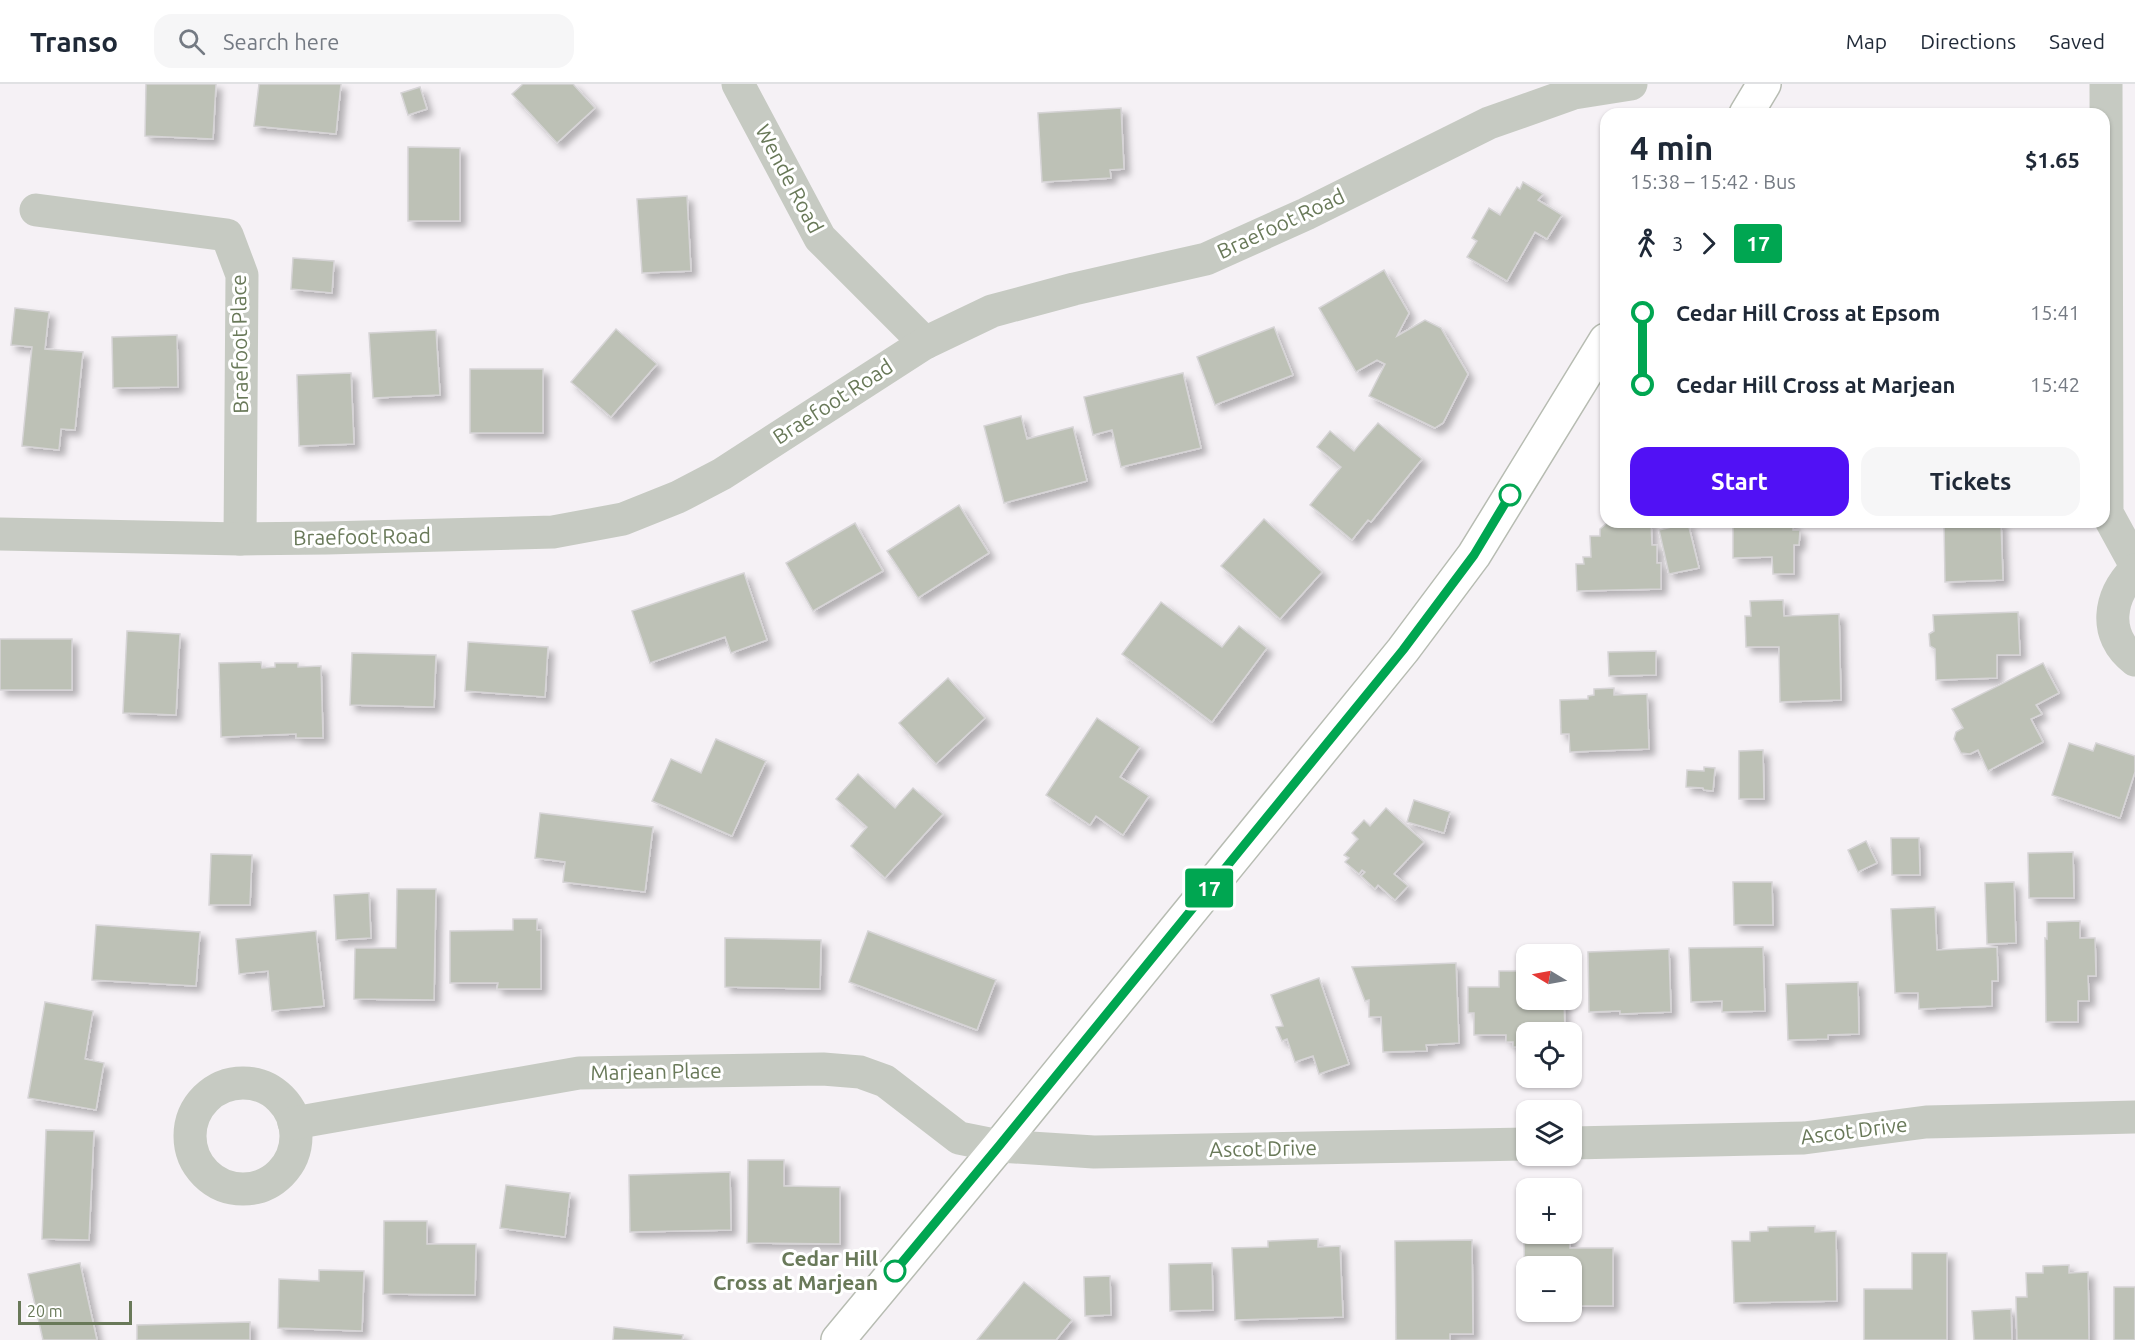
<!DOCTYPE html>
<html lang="en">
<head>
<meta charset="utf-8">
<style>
  body { margin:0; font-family:Ubuntu,sans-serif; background:#f6f6f7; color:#1f2937; height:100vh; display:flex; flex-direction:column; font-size:22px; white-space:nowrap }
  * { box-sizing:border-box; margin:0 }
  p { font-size:20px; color:#747a83 }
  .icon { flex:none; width:33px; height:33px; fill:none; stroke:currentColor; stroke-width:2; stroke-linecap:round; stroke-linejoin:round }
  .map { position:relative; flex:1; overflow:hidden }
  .panel { position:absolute; left:1600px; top:24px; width:510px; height:420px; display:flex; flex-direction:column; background:#fff; border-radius:18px; box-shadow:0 2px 4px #0004 }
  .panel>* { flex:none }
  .badge { padding:0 12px; border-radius:4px; font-size:21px; line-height:39px }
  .needle { width:39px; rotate:280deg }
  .fabs { position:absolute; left:1516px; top:860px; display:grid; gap:12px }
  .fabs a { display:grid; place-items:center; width:66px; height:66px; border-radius:12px; background:#fff; box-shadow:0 2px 4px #0004; font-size:30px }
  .scale { position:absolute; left:18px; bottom:15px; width:114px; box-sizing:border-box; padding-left:6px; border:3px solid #697959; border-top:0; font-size:16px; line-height:21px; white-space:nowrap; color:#697959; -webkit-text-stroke:4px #fff; paint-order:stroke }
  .map>.badge { position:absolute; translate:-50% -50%; box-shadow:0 0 0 3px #fff }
  .legs { display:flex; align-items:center; gap:9px; height:66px; padding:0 30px; font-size:20px }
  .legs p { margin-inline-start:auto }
  .summary { display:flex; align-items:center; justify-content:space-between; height:102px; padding:0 30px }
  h1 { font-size:33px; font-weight:600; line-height:45px }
  .button { display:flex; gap:12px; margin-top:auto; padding:12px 30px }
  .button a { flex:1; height:69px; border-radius:18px; background:#5111f5; color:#fff; font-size:24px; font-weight:600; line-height:69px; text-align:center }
  .button a+a { background:#f6f6f7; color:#1f2937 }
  ul { padding:0 30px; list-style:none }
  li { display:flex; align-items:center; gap:21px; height:72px; font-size:22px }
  li i { display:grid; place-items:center; width:9px; height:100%; margin:0 8px; background:currentColor }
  li i::after { content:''; width:15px; height:15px; margin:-8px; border:4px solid; border-radius:50%; background:#fff }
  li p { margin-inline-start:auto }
  li:first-child i { background:linear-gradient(#0000 50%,currentColor 0) }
  li:last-child i { background:linear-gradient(currentColor 50%,#0000 0) }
  header { display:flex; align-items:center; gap:36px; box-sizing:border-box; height:84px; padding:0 30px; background:#fff; border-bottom:2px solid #e0e1e3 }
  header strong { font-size:28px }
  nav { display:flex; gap:33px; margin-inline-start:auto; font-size:21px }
  .search { width:420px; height:54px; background:#f6f6f7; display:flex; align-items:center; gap:15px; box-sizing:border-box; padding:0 21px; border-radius:18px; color:#747a83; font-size:22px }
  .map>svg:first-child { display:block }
  .building { fill:#bdc1b6; stroke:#d6d4d6; stroke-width:1.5; filter:url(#shadow) }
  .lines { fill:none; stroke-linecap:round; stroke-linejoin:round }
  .major-casing { stroke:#b7bcb2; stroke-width:36 }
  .minor { stroke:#c6cac2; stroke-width:33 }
  .major { stroke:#fff; stroke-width:33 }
  .line-1-casing { stroke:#fff; stroke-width:14 }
  .line-1 { stroke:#00a651; stroke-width:9 }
  .stop-1-dot { fill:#fff; stroke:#00a651; stroke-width:3 }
  .labels { text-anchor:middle; stroke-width:6; stroke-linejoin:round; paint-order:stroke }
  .street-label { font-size:21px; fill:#697959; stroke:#fff }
  .stop-label { font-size:21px; font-weight:bold; fill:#697959; stroke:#fff; text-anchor:end }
</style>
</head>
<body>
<header>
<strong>Transo</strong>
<div class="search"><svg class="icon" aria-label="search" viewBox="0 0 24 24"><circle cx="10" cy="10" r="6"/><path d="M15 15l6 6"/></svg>Search here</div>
<nav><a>Map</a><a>Directions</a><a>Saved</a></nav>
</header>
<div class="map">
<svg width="2135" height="1256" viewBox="0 0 2135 1256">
  <defs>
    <filter id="shadow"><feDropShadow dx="5.5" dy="5.5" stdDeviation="3" flood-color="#0004"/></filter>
  </defs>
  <rect width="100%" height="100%" fill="#f5f1f5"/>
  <g class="building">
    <polygon points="146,0 216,0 213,55 145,52"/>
    <polygon points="259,0 341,0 336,50 254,42"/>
    <polygon points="523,0 573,0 595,24 557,59 512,10"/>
    <polygon points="420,3 427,25 408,31 401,9"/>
    <polygon points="1121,24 1124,85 1110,86 1111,94 1042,98 1038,29"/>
    <polygon points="408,63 460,64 460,137 408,137"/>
    <polygon points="1523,98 1543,110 1538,116 1562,131 1547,155 1535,148 1507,197 1467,173 1477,157 1472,154 1489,124 1500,131 1517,103 1520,105"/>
    <polygon points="687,112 691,187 642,189 637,115"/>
    <polygon points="293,174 334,177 332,209 291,205"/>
    <polygon points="1384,186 1409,229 1397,252 1425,236 1441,244 1468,290 1443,339 1435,344 1369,312 1385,280 1377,276 1356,288 1319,224"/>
    <polygon points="15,224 49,228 45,265 83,268 75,346 61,345 59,366 22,362 32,263 11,261"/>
    <polygon points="1274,243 1293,291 1215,321 1197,273"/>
    <polygon points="616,245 657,280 611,333 571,298"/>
    <polygon points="436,246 440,311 373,314 369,249"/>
    <polygon points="177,251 178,303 113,304 112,253"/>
    <rect x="470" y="285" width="73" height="64"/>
    <polygon points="351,289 354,360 299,362 297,291"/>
    <polygon points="1183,289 1201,364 1121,383 1112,346 1093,351 1084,313"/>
    <polygon points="1021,332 1027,355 1073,343 1087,397 1004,419 984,342"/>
    <polygon points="1378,339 1422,375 1371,438 1368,436 1352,456 1310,421 1341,383 1317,363 1330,347 1354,367"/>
    <polygon points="959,421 989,469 918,514 887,467"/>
    <polygon points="1264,435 1322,488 1280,535 1221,482"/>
    <polygon points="1608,438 1651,438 1652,461 1657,461 1657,479 1661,479 1661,505 1577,507 1576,480 1584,480 1583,473 1591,473 1590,452 1600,452 1600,445"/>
    <polygon points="1733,438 1793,438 1793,446 1800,446 1799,461 1794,461 1794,490 1773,490 1772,473 1733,474"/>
    <polygon points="1944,438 2001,438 2003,496 1945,498"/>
    <polygon points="855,439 883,487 813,527 786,479"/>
    <polygon points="1688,439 1699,484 1669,490 1659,446"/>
    <polygon points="744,489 767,556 731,569 725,553 650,579 632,527"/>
    <polygon points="1783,516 1784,532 1839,530 1841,616 1780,618 1779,563 1746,563 1745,532 1751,532 1750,517"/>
    <polygon points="1161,518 1222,563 1239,542 1267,564 1212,638 1122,570"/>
    <polygon points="2018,528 2020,571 1997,571 1997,594 1936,596 1935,565 1930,562 1929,550 1934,547 1933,531"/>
    <polygon points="127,547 180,550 176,631 123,629"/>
    <rect x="0" y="555" width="72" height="51"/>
    <polygon points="468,558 548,563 545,613 465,607"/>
    <polygon points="1656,567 1656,591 1609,592 1608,568"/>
    <polygon points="352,569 436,571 434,623 350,621"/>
    <polygon points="261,578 262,584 275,583 275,579 298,579 298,583 321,582 323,654 296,654 296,650 221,653 219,579"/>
    <polygon points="2043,579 2059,609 2036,621 2042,630 2031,635 2043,658 1988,687 1978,666 1970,670 1961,669 1954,655 1956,648 1963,644 1952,625"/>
    <polygon points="948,594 985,634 936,680 899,639"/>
    <polygon points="1614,604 1614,611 1647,610 1649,665 1570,668 1569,650 1561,650 1560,616 1588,615 1588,612 1594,611 1594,605"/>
    <polygon points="1097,634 1140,663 1120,693 1149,712 1123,751 1096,732 1090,741 1046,711"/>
    <polygon points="716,655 766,677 732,752 652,717 671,675 701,689"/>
    <polygon points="2069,659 2093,667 2096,659 2135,672 2135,688 2120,734 2052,711"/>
    <polygon points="1763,666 1764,715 1739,715 1739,667"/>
    <polygon points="1704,683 1715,684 1713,707 1704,706 1703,704 1686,703 1687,686 1704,687"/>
    <polygon points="858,690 895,724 913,704 943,730 885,794 851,762 867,743 836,715"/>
    <polygon points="1414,716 1450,728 1444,749 1407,738"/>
    <polygon points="1386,724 1424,758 1394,790 1408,802 1395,816 1378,801 1375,805 1361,792 1365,788 1362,786 1359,790 1345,778 1349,774 1344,771 1358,755 1352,749 1364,736 1370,742"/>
    <polygon points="540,729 653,743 645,808 563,798 565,778 535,774"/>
    <polygon points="1891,754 1919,754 1920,791 1892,791"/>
    <polygon points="1866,757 1877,779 1858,788 1848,766"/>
    <polygon points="2073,768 2074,814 2029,814 2028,769"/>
    <polygon points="211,770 252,771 250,821 209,821"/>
    <polygon points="1733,798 1772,798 1773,841 1734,841"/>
    <polygon points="2014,798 2016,859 1987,860 1985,799"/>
    <polygon points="397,805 436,805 434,916 354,915 355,864 396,864"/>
    <polygon points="369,809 371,854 336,856 334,811"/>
    <polygon points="1935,823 1937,866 1997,863 1998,897 1992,897 1992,922 1919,925 1918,909 1895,909 1891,825"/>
    <polygon points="513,835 537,835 537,846 541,846 541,905 497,905 498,899 450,899 450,847 513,846"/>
    <polygon points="2080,837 2080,854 2095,854 2096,892 2088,892 2089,917 2078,917 2078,938 2046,938 2045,854 2047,855 2047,838"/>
    <polygon points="96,841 200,848 196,902 92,896"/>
    <polygon points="316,847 324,922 272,927 268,887 239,890 236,855"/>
    <polygon points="868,847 996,896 977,946 849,898"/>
    <polygon points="725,854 821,856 820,905 725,903"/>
    <polygon points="1763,863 1765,927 1722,928 1722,917 1691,918 1689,864"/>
    <polygon points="1669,865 1671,928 1620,930 1620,927 1589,928 1588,868"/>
    <polygon points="1456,879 1459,959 1426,961 1427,967 1383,968 1381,933 1369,933 1369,916 1365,917 1352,883"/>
    <polygon points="1499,887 1527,887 1527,915 1564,915 1565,948 1527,948 1527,963 1513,963 1513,958 1506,958 1506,951 1474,951 1474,929 1468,929 1468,903 1499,903"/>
    <polygon points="1319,894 1349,980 1319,990 1313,972 1295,978 1287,955 1282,957 1276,943 1283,942 1271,911"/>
    <polygon points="1858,898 1859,950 1828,951 1828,955 1788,956 1786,900"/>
    <polygon points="45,918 93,927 85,975 104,979 96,1026 28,1014"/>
    <polygon points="46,1046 94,1047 89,1156 42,1155"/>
    <polygon points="748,1076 784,1076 784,1102 840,1103 840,1160 747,1159"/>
    <polygon points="730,1088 731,1146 630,1148 629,1091"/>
    <polygon points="506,1101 570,1109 565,1153 500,1144"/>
    <polygon points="384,1137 427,1137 427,1160 476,1160 475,1211 383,1210"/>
    <polygon points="1815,1142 1815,1148 1836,1147 1837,1217 1734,1219 1732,1157 1750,1157 1750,1148 1768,1147 1768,1143"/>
    <polygon points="1570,1151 1570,1164 1613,1164 1613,1222 1572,1222 1572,1182 1527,1182 1527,1227 1532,1227 1525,1227 1524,1152"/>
    <polygon points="1318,1155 1318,1163 1340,1162 1343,1233 1235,1236 1232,1164 1268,1163 1268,1157"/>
    <polygon points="1472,1156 1473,1250 1450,1250 1450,1256 1396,1256 1395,1157"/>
    <polygon points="1912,1169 1947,1169 1947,1256 1864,1256 1864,1205 1912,1205"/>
    <polygon points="80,1179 97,1256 43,1256 28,1190"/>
    <polygon points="1212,1179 1213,1226 1170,1227 1169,1180"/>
    <polygon points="2069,1181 2069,1189 2088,1188 2089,1256 2017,1256 2016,1213 2027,1213 2026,1189 2043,1189 2043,1182"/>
    <polygon points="319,1186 364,1187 362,1247 278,1244 279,1195 319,1197"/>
    <polygon points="1110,1192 1111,1231 1085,1232 1084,1193"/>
    <polygon points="1024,1198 1072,1236 1056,1256 977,1256"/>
    <rect x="2114" y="1203" width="21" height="53"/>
    <polygon points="2011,1225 2012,1256 1974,1256 1972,1227"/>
    <polygon points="250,1238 250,1256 137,1256 137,1241"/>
    <polygon points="614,1243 683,1251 682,1256 613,1256"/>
  </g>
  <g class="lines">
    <g class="major-casing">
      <g id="major">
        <polyline points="1746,30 1764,0"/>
        <polyline points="838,1256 999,1062 1403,566 1474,471 1606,256"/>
      </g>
    </g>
    <g class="minor">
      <polyline points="738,0 820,154 925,259"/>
      <polyline points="2106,0 2107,429 2135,480"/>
      <polyline points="36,126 227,151 242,191 240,455"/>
      <polyline points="0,450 240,455 327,454 553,448 623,435 678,413 722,390 925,259 992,227 1074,205 1206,175 1306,130 1489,39 1574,9 1631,0"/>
      <path d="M2135 486C2109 512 2102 551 2135 576"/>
      <circle cx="243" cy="1052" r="53"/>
      <polyline points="294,1039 579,989 823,985 860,988 885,997 959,1054 999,1062 1094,1068 1527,1060"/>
      <polyline points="1572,1059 1804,1054 1926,1038 2135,1033"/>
    </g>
    <use href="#major" class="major"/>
  </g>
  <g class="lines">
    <g class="line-1-casing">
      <polyline id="line-1" points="895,1187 999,1062 1403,566 1474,471 1510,411"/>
    </g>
    <use href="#line-1" class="line-1"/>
  </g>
  <g class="stop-1-dot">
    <circle cx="1510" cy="411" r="10"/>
    <circle cx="895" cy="1187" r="10"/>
  </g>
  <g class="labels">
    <g class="street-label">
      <text transform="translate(789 95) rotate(62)" y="7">Wende Road</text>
      <text transform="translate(1281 140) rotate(-25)" y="7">Braefoot Road</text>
      <text transform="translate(240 260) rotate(-91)" y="7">Braefoot Place</text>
      <text transform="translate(833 318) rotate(-33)" y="7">Braefoot Road</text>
      <text transform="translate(362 453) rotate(-1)" y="7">Braefoot Road</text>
      <text transform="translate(656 988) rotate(-1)" y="7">Marjean Place</text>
      <text transform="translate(1854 1047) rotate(-7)" y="7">Ascot Drive</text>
      <text transform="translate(1263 1065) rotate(-1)" y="7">Ascot Drive</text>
    </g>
    <g class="stop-label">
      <text x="878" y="1182">Cedar Hill<tspan x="878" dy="24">Cross at Marjean</tspan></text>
    </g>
  </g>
</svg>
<div class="fabs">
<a><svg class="needle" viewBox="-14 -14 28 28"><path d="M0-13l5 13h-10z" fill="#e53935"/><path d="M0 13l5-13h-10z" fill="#747a83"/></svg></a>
<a><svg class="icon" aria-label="locate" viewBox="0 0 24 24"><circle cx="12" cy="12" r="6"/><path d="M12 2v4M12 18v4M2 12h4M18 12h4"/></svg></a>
<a><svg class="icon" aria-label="layers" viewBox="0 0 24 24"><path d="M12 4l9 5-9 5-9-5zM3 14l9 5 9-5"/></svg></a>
<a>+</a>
<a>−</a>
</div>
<div class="scale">20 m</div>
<b class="badge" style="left:1209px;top:804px;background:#00a651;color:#fff">17</b>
<section class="panel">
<div class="summary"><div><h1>4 min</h1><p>15:38 – 15:42 · Bus</p></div><b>$1.65</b></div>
<div class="legs"><svg class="icon" aria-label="walk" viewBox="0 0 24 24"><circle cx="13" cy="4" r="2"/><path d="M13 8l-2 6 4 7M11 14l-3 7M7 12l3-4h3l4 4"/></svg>3<svg class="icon" aria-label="forward" viewBox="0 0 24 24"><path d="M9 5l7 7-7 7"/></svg><b class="badge" style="background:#00a651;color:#fff">17</b></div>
<ul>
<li><i style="color:#00a651"></i><b>Cedar Hill Cross at Epsom</b><p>15:41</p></li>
<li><i style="color:#00a651"></i><b>Cedar Hill Cross at Marjean</b><p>15:42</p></li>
</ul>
<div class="button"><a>Start</a><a>Tickets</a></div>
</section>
</div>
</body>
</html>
